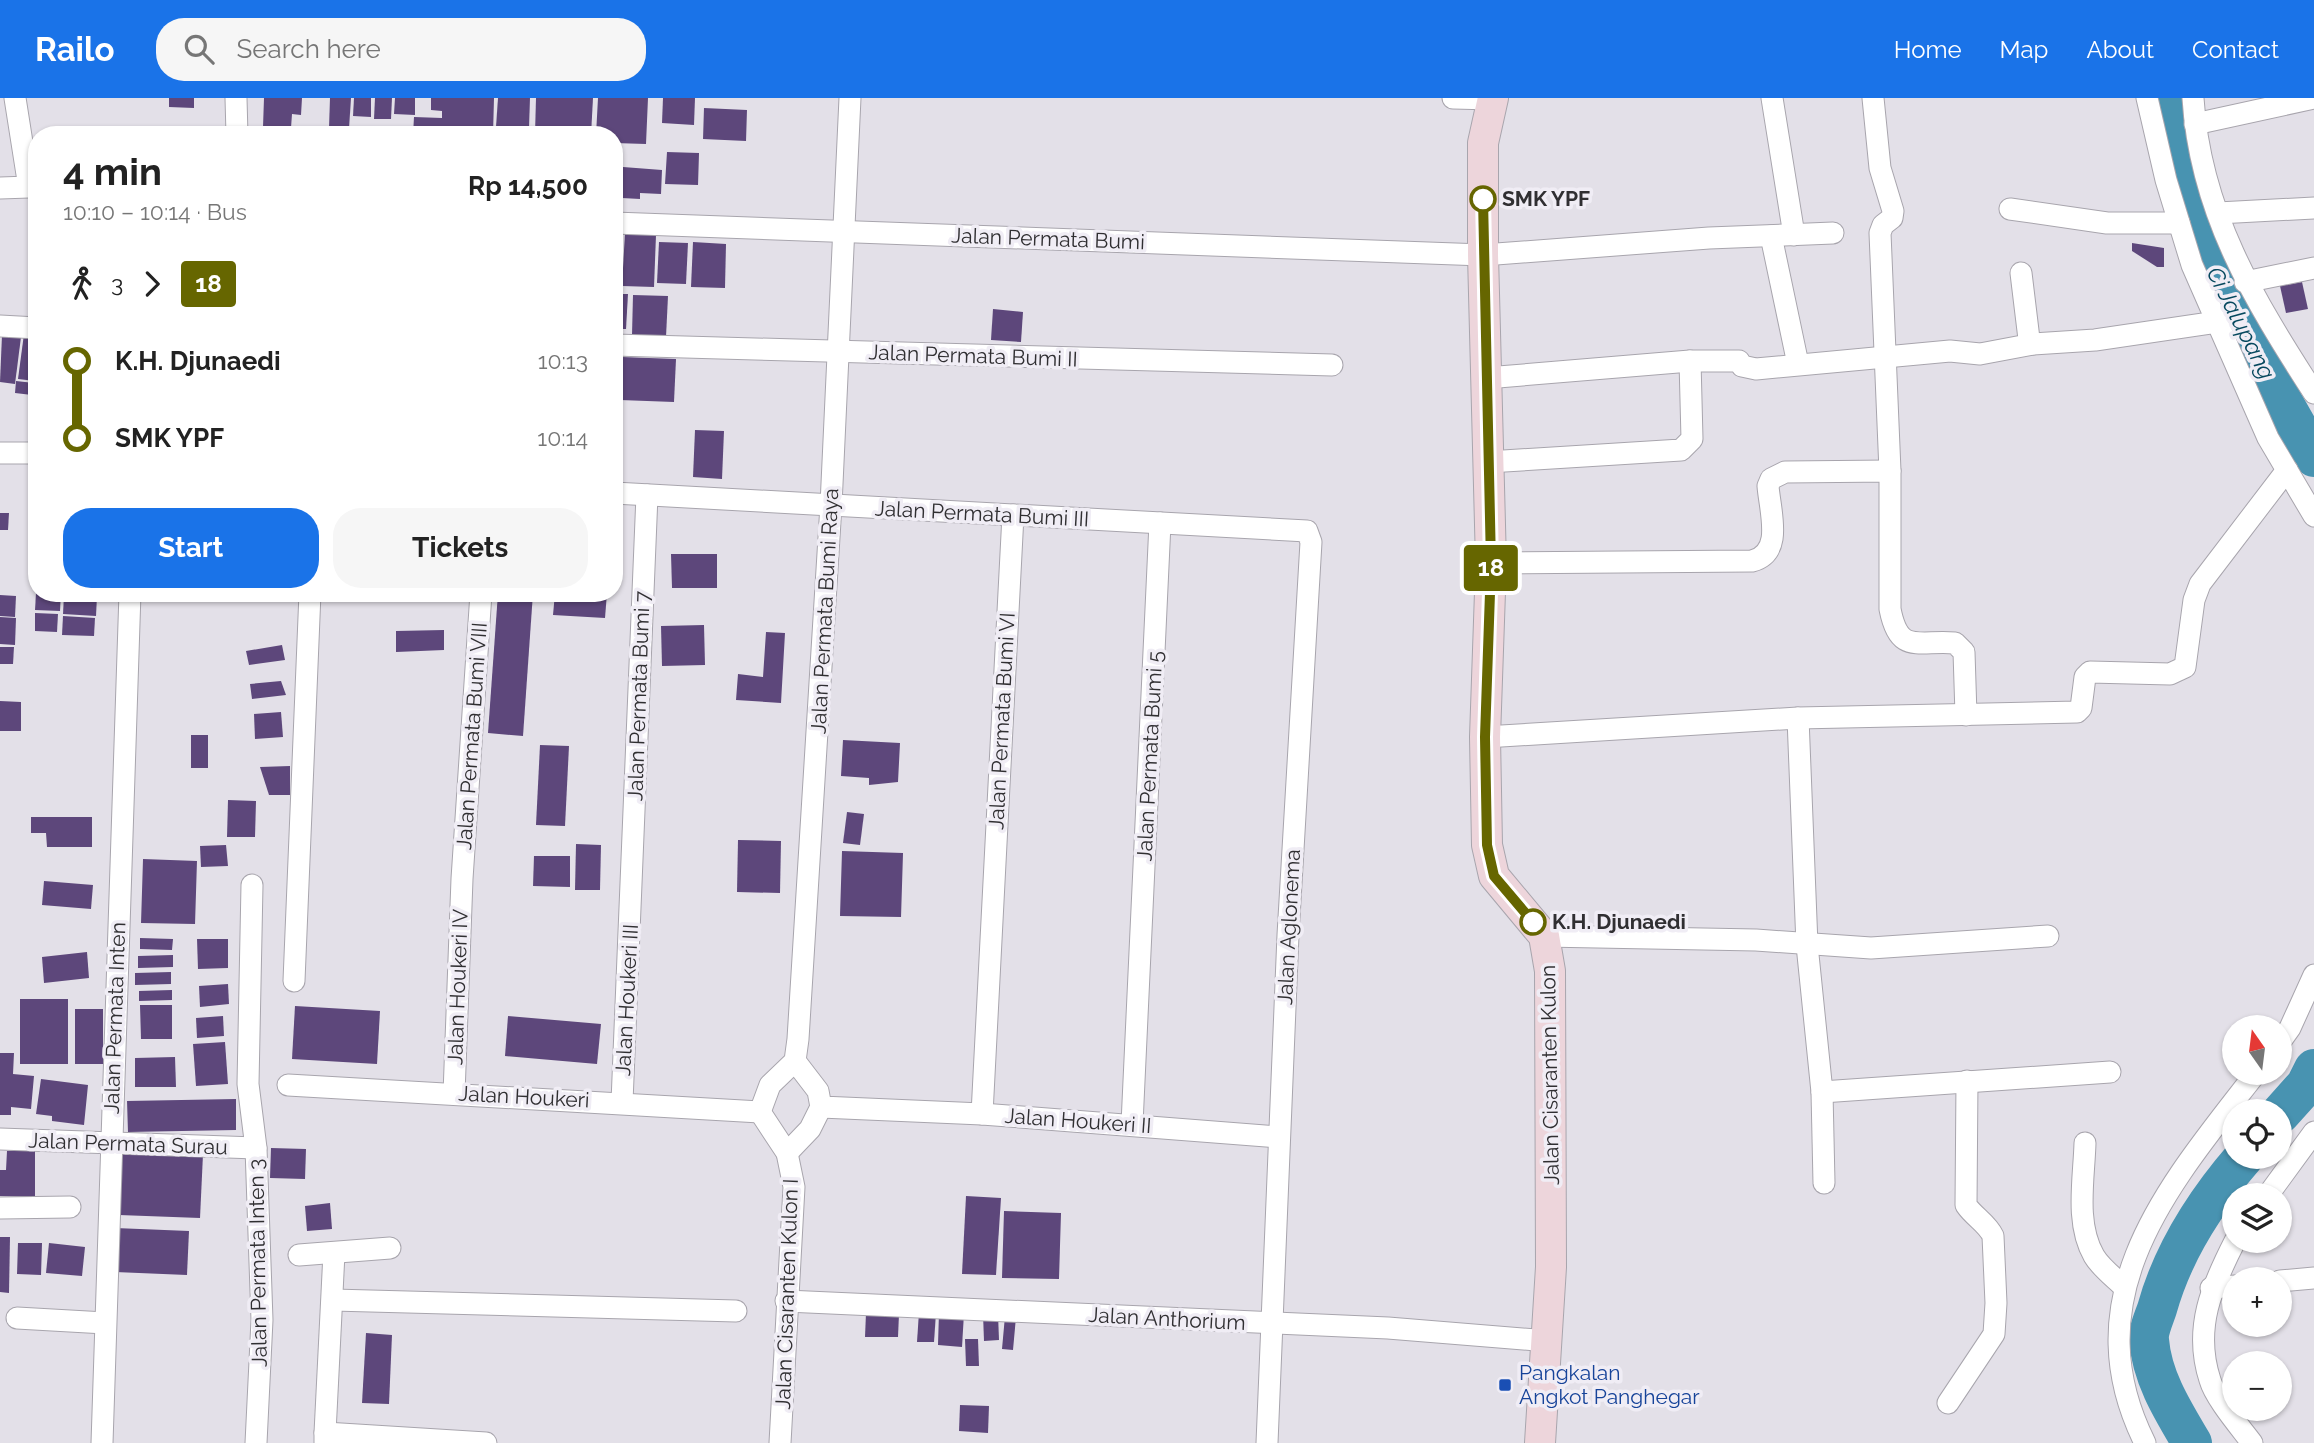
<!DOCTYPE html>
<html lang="en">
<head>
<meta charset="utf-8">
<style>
  body { margin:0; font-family:Raleway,sans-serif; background:#f6f6f6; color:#222; height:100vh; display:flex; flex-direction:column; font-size:26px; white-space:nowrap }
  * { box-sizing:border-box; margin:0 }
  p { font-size:23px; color:#767676 }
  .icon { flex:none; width:38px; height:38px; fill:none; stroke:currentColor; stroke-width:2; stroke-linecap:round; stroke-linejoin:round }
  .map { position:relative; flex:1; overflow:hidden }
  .panel { position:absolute; left:28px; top:28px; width:595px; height:476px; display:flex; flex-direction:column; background:#fff; border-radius:28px; box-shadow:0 2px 5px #0004 }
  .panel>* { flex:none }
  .badge { padding:0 14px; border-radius:5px; font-size:24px; line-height:46px }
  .needle { width:46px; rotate:346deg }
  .tools { position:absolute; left:2222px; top:917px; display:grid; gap:14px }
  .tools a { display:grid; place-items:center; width:70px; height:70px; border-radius:50%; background:#fff; box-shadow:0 2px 5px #0004; font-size:35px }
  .map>.badge { position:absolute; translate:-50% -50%; box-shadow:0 0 0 4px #fff }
  .legs { display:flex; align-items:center; gap:10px; height:77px; padding:0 35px; font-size:23px }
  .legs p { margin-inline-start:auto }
  .headline { display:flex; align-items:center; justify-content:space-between; height:119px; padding:0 35px }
  h1 { font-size:38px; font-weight:700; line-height:52px }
  .primary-button { display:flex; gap:14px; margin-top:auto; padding:14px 35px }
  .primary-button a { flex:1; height:80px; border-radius:28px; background:#1a73e8; color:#fff; font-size:28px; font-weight:700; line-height:80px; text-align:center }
  .primary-button a+a { background:#f6f6f6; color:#222 }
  ul { padding:0 35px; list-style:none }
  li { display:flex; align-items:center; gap:24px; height:77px; font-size:26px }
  li i { display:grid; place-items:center; width:10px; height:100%; margin:0 9px; background:currentColor }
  li i::after { content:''; width:18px; height:18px; margin:-9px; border:5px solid; border-radius:50%; background:#fff }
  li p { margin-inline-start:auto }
  li:first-child i { background:linear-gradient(#0000 50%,currentColor 0) }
  li:last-child i { background:linear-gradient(currentColor 50%,#0000 0) }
  header { display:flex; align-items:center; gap:42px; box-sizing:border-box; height:98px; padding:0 35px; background:#1a73e8; color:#fff }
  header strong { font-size:33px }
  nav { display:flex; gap:38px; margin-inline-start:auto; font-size:24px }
  .search { width:490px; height:63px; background:#f6f6f6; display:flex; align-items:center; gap:18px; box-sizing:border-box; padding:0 24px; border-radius:28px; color:#767676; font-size:26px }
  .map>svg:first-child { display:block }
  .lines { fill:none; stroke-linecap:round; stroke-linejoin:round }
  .river { stroke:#4893b1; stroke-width:40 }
  .building { fill:#5d477b }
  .street-casing { stroke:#a8a5ad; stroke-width:23 }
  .secondary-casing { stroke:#a8a5ad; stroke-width:32 }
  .street { stroke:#fff; stroke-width:21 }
  .secondary { stroke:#edd5db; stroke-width:30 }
  .line-1-casing { stroke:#fff; stroke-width:16 }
  .line-1 { stroke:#660; stroke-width:10 }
  .stop-1-dot { fill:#fff; stroke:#660; stroke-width:3.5 }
  .transit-dot { fill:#1a4fb4; stroke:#f0edf5; stroke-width:2.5 }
  .labels { text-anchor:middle; stroke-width:7; stroke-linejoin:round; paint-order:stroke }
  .stop-label { font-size:21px; font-weight:bold; fill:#302f32; stroke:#f0edf5; text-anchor:start }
  .street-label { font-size:21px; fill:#302f32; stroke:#f0edf5 }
  .transit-label { font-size:21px; fill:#164399; stroke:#f0edf5; text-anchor:start }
  .water-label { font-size:23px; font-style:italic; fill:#06485e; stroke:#f0edf5 }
</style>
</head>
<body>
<header>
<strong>Railo</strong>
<div class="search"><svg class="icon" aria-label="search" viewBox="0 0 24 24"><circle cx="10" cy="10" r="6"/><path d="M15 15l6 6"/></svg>Search here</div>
<nav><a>Home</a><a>Map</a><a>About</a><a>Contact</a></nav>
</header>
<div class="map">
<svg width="2314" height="1345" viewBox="0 0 2314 1345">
  <rect width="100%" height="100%" fill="#e3e0e8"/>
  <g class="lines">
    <g class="river">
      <polyline points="2172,0 2191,110 2218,189 2314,359"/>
      <polyline points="2280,1016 2306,987 2314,971"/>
      <path d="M2192 1345C2173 1313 2152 1280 2149 1242 2148 1233 2154 1220 2157 1211 2173 1153 2205 1104 2244 1059"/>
    </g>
  </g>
  <g class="building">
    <polygon points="169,0 194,0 194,10 169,9"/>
    <polygon points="264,0 302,0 301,17 292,16 291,30 263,29"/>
    <polygon points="330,0 351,0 349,31 329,30"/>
    <polygon points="354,0 371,0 371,19 353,18"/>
    <polygon points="375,0 392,0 391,21 374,21"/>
    <polygon points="395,0 415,0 415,17 394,16"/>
    <polygon points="431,0 494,0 493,37 413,37 414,19 442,20 442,13 431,12"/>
    <polygon points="498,0 530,0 529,30 496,29"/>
    <polygon points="536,0 593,0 591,37 535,36"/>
    <polygon points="598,0 648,0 646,46 614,45 614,37 596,37"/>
    <polygon points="663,0 695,0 694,27 662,25"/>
    <polygon points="704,10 747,12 746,43 703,41"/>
    <polygon points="667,54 699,55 698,87 665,86"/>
    <polygon points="614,69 620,69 618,101 614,100"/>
    <polygon points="623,69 662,72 661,96 640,95 640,101 622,100"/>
    <polygon points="625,135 656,137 654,189 622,188"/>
    <polygon points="659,144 688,145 686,186 657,185"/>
    <polygon points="693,144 726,146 725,190 691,189"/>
    <polygon points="2132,145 2164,150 2164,169 2157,169 2132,153"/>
    <polygon points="614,148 622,148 621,178 614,178"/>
    <polygon points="2302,184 2308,211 2286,215 2280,188"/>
    <polygon points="614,196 628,196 626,231 614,231"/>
    <polygon points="633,197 668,198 666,239 632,237"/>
    <polygon points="993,211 1023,214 1021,244 991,242"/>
    <polygon points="24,236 37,238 35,283 18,281"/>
    <polygon points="2,237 21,239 15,286 0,284"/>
    <polygon points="622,259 676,261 674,304 620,302"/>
    <polygon points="16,283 34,285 32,297 15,295"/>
    <polygon points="695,332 724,333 722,381 693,379"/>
    <polygon points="0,415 9,415 8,432 0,432"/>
    <polygon points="671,456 717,456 717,490 672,490"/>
    <polygon points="36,495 61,495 60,513 35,512"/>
    <polygon points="498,495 533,495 523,638 488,635"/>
    <polygon points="555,495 607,495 605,520 553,517"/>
    <polygon points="0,497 16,498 15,519 0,518"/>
    <polygon points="64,497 97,498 96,518 63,516"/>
    <polygon points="35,515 58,516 57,534 35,533"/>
    <polygon points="63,518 95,520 94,538 62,537"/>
    <polygon points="0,519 16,520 15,547 0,546"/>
    <polygon points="704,527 705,567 662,568 661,528"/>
    <polygon points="444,532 444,552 396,554 396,533"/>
    <polygon points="766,534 785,535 781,605 736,602 738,576 763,579"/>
    <polygon points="282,547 285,562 249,567 246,553"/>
    <polygon points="0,549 14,549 13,566 0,566"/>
    <polygon points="281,583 286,597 252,601 250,586"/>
    <polygon points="0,603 21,604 21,633 0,633"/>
    <polygon points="281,614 283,639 255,641 254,616"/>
    <rect x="191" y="637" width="17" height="33"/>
    <polygon points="843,642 900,645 898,684 869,687 869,680 841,678"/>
    <polygon points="540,647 569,648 565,728 536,727"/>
    <polygon points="290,668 290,697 269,697 260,669"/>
    <polygon points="228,702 256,703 255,739 227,739"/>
    <polygon points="847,714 864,716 860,747 843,745"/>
    <polygon points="31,719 92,719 92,749 47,749 46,735 31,735"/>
    <polygon points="738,742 781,743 780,795 737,794"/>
    <polygon points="576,746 601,747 600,792 575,792"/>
    <polygon points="226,747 228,768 201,769 200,748"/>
    <polygon points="842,753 903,755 901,819 840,818"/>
    <polygon points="534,758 570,758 570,789 533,788"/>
    <polygon points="143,761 197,763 195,826 141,825"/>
    <polygon points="44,783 93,787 91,811 42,807"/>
    <polygon points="140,840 173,841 172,852 140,851"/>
    <polygon points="197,841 228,841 228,870 198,871"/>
    <polygon points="87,854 89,880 44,885 42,859"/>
    <polygon points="173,857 173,869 138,870 138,858"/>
    <polygon points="171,874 171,886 135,887 135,875"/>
    <polygon points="228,886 229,906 200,909 199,888"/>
    <polygon points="172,892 172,902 139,903 139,893"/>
    <rect x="20" y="901" width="48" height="65"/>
    <polygon points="140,907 172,907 172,941 141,941"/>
    <polygon points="295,908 380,913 377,966 292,961"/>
    <rect x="75" y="911" width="28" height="55"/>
    <polygon points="223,918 224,938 197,940 196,920"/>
    <polygon points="508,918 601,926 597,966 505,958"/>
    <polygon points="225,944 228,986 196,988 193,946"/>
    <polygon points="0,955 14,955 13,976 34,978 31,1011 11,1009 11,1017 0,1017"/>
    <polygon points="175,959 176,989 135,989 135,960"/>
    <polygon points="41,981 88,987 84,1027 52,1023 52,1018 36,1016"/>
    <polygon points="236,1001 236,1032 128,1034 127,1003"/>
    <polygon points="271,1050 306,1051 305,1081 270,1080"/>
    <polygon points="35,1052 35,1099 0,1098 0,1072 6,1072 7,1053"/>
    <polygon points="121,1055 203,1056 200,1120 119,1117"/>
    <polygon points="966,1098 1001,1100 996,1177 962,1176"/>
    <polygon points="330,1105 332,1131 307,1133 305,1108"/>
    <polygon points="1004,1113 1061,1115 1059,1181 1002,1180"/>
    <polygon points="115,1130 189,1133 187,1177 115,1174"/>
    <polygon points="0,1139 10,1139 9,1195 0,1194"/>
    <polygon points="18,1145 42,1145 41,1177 17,1176"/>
    <polygon points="49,1145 85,1149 82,1178 46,1175"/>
    <polygon points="919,1214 936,1215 934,1244 917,1244"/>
    <polygon points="939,1214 964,1215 962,1249 938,1247"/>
    <polygon points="866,1215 899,1216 898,1239 865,1239"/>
    <polygon points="983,1216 998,1216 999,1242 984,1243"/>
    <polygon points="1005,1218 1016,1219 1013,1252 1002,1251"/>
    <polygon points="366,1235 392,1237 389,1306 362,1305"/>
    <polygon points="965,1241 978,1241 979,1268 966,1268"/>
    <polygon points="960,1307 989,1308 988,1335 959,1333"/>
  </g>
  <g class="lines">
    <g class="street-casing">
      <g id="street">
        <polyline points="236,0 237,37"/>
        <polyline points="1453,0 1493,1"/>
        <polyline points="1772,0 1794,137"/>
        <polyline points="1873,0 1880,70 1893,113 1892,120 1883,127 1880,135 1890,373"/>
        <polyline points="2147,0 2166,82 2192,167 2268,340 2314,418"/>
        <path d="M2193 0C2200 114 2254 202 2314 295"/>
        <polyline points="2195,26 2314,0"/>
        <polyline points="0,90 29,89 15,0"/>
        <polyline points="2010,111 2107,125 2179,125"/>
        <polyline points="2218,115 2314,110"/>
        <polyline points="614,125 1483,157 1709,140 1833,135"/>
        <polyline points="1771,138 1798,266"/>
        <polyline points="2021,175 2029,241 2033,246 2095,242 2217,224"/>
        <polyline points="2245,184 2314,170"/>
        <polyline points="0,228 37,230"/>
        <polyline points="614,247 1332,267"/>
        <polyline points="1486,280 1690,263 1739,263 1742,268 1756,271 1950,253 1980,256 2033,246"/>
        <polyline points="0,355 37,355"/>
        <polyline points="1488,364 1681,352 1692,341 1690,263"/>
        <polyline points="614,395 1307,433 1311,444 1288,837 1267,1345"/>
        <path d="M1491 465 1752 463C1784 455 1770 414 1768 388L1771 381 1785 374 1890 373V511C1899 557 1917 542 1955 545L1964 554 1966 617"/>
        <polyline points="1798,620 1807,847 1822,994 2110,974"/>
        <polyline points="1485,639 1798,620 2077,614 2081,610 2085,579 2090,574 2170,576 2185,569 2194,502 2200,486 2287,372"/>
        <polyline points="252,787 248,986 256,1050 262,1222 256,1345"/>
        <polyline points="1544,838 1756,842 1871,850 2048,838"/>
        <polyline points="294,883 310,495"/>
        <polyline points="2280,944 2290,930 2314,877"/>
        <polyline points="795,963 818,993 821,1009 982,1016 1279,1039"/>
        <polyline points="288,987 760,1014"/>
        <polyline points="1822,994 1824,1085"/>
        <polyline points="454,996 462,781 481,495"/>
        <polyline points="622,1004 647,397"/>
        <polyline points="760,1014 770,987 795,963 798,941 831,407 850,0"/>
        <polyline points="760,1014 787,1055 794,1089 780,1345"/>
        <polyline points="982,1016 1013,417"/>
        <polyline points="1132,1026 1160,425"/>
        <polyline points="0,1041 256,1050"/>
        <path d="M2085 1045C2084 1081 2075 1125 2094 1158 2101 1170 2115 1180 2125 1190"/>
        <polyline points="787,1055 810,1031 821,1009"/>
        <polyline points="2268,1097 2314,1034"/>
        <polyline points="0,1110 70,1109"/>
        <path d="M2235 1143C2212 1188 2193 1230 2210 1282 2215 1300 2240 1329 2252 1345"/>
        <polyline points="299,1157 390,1150"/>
        <polyline points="2280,1183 2314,1180"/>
        <polyline points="2211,1190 2235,1188"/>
        <polyline points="333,1202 736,1213"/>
        <polyline points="786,1203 1388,1230 1548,1243"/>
        <polyline points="17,1220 105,1225"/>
        <path d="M1948 1305 1994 1236 1996 1205 1993 1138C1987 1125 1974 1119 1966 1107L1967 983"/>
        <polyline points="325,1335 334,1155"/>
        <polyline points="102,1345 130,495"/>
        <polyline points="325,1345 325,1335 486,1345"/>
        <path d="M2145 1345C2071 1197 2170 1086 2256 975"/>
      </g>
    </g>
    <g class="secondary-casing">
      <polyline id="secondary" points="1493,0 1483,45 1483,157 1491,465 1485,639 1487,747 1494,778 1544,838 1550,873 1551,1169 1540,1345"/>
    </g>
    <use href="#street" class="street"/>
    <use href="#secondary" class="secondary"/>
  </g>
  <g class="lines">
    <g class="line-1-casing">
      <polyline id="line-1" points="1483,101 1491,466 1485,639 1487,747 1494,778 1533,824"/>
    </g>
    <use href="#line-1" class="line-1"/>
  </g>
  <g class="stop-1-dot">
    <circle cx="1483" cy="101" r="12"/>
    <circle cx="1533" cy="824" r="12"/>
  </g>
  <rect class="transit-dot" x="1498" y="1280" width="14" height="14" rx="3.5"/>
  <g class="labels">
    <g class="stop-label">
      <text x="1502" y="108">SMK YPF</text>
      <text x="1552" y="831">K.H. Djunaedi</text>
    </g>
    <g class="street-label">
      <text transform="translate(1048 141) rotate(2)" y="7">Jalan Permata Bumi</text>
      <text transform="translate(973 258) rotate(2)" y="7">Jalan Permata Bumi II</text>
      <text transform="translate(982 416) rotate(3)" y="7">Jalan Permata Bumi III</text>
      <text transform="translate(825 513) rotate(-87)" y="7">Jalan Permata Bumi Raya</text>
      <text transform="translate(639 598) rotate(-88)" y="7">Jalan Permata Bumi 7</text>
      <text transform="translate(1002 623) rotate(-87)" y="7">Jalan Permata Bumi VI</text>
      <text transform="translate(472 638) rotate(-86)" y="7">Jalan Permata Bumi VIII</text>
      <text transform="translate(1150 658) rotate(-87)" y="7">Jalan Permata Bumi 5</text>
      <text transform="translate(1289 829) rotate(-87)" y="7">Jalan Aglonema</text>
      <text transform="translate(458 889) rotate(-88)" y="7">Jalan Houkeri IV</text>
      <text transform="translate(627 902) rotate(-87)" y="7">Jalan Houkeri III</text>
      <text transform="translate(115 920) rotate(-88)" y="7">Jalan Permata Inten</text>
      <text transform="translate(1550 977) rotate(-91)" y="7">Jalan Cisaranten Kulon</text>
      <text transform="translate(524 999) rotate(3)" y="7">Jalan Houkeri</text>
      <text transform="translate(1078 1023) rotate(4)" y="7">Jalan Houkeri II</text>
      <text transform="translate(128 1046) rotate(2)" y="7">Jalan Permata Surau</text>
      <text transform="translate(258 1165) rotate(-91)" y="7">Jalan Permata Inten 3</text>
      <text transform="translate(787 1196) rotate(-88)" y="7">Jalan Cisaranten Kulon I</text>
      <text transform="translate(1167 1221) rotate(3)" y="7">Jalan Anthorium</text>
    </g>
    <g class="transit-label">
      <text x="1519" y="1282">Pangkalan<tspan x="1519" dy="24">Angkot Panghegar</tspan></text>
    </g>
    <g class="water-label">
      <text transform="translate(2241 225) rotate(63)" y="8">Ci Jalupang</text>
    </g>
  </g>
</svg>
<div class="tools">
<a><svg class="needle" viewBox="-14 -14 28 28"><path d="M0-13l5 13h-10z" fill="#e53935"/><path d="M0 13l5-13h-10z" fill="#767676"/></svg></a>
<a><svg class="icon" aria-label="locate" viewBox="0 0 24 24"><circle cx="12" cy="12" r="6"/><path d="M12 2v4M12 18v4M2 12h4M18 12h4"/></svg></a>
<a><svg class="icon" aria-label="layers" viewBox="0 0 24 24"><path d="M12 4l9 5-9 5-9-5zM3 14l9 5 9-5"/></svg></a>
<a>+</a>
<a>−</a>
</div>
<b class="badge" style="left:1491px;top:470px;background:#660;color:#fff">18</b>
<section class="panel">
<div class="headline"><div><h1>4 min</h1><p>10:10 – 10:14 · Bus</p></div><b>Rp 14,500</b></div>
<div class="legs"><svg class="icon" aria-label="walk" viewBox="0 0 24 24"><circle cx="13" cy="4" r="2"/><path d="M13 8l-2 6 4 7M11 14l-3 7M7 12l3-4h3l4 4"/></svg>3<svg class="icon" aria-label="forward" viewBox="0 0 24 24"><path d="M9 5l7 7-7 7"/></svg><b class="badge" style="background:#660;color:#fff">18</b></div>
<ul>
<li><i style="color:#660"></i><b>K.H. Djunaedi</b><p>10:13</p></li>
<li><i style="color:#660"></i><b>SMK YPF</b><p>10:14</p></li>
</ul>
<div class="primary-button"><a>Start</a><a>Tickets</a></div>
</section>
</div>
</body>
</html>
